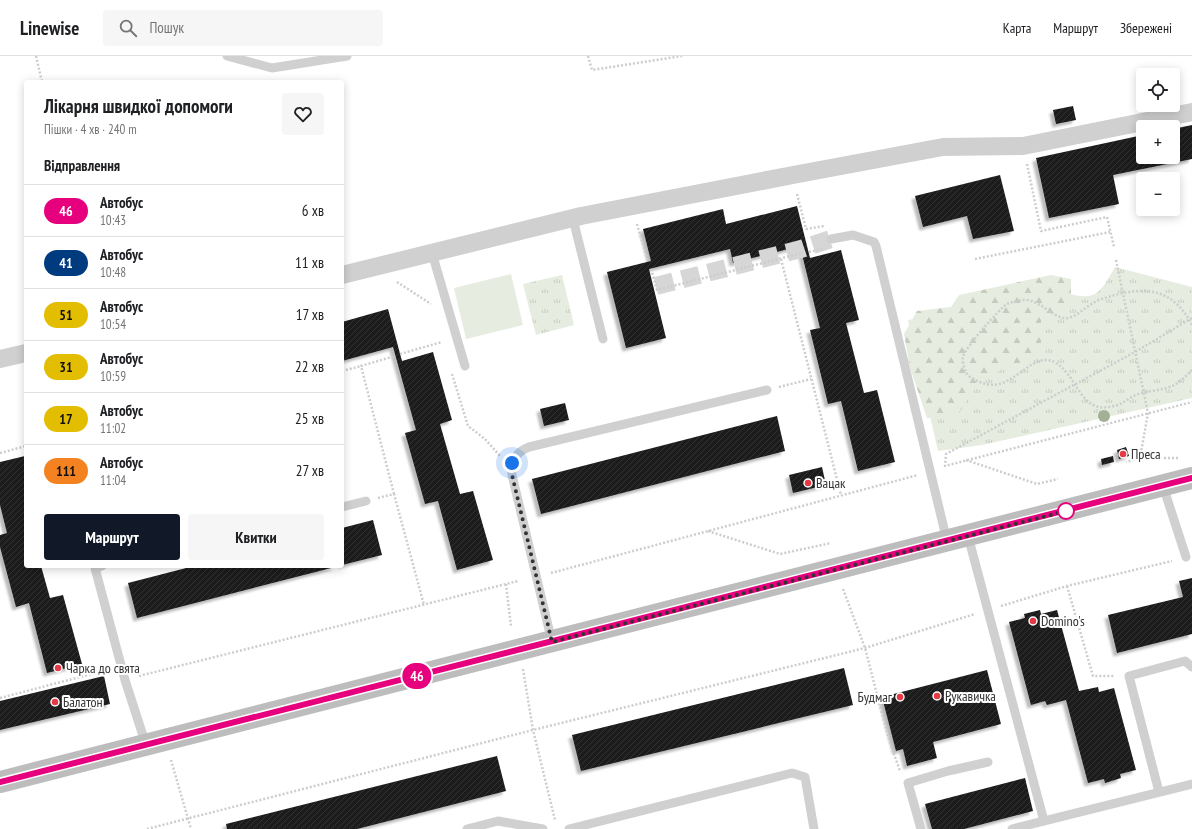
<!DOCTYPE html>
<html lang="uk">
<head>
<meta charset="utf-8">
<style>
  body { margin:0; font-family:"PT Sans Narrow",sans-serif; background:#f6f6f6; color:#202124; height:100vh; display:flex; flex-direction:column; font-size:15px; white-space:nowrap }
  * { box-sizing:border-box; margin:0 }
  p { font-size:13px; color:#757577 }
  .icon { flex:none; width:22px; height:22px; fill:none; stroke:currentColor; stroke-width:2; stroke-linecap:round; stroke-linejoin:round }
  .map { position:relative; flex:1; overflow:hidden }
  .panel { position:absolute; left:24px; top:24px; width:320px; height:488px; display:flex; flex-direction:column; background:#fff; border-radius:4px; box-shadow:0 2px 10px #0003 }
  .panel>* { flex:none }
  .badge { padding:0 8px; border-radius:13px; font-size:14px; line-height:26px }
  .controls { position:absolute; left:1136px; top:12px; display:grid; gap:8px }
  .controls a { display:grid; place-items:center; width:44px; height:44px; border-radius:4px; background:#fff; box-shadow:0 2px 10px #0003; font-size:20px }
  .you { position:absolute; width:20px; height:20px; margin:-10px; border:3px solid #fff; border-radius:50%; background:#1a73e8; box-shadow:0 0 0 6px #1a73e833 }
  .map>.badge { position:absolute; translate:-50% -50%; box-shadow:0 0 0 2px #fff }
  h2 { padding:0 20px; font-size:15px; line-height:36px }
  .round { display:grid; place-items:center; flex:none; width:42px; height:42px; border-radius:4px; background:#f6f6f6 }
  .head { display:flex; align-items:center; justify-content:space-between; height:68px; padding:0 20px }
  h1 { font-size:19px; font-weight:700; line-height:30px }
  .primary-button { display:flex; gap:8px; margin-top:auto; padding:8px 20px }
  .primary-button a { flex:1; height:46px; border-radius:4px; background:#111827; color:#fff; font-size:16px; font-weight:700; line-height:46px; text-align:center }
  .primary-button a+a { background:#f6f6f6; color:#202124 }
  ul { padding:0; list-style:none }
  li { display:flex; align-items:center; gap:12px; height:52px; padding:0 20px; border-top:1px solid #e0e0e0 }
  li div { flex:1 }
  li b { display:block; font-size:15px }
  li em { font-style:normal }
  li .badge { min-width:44px; font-weight:700; text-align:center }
  header { display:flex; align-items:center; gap:24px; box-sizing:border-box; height:56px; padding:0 20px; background:#fff; border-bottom:1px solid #e0e0e0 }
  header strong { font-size:19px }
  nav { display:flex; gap:22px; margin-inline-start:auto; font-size:14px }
  .search { width:280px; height:36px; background:#f6f6f6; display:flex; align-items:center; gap:10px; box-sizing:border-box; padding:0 14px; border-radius:4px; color:#757577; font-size:15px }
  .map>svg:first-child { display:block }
  .grass { fill:url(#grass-tufts) }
  .forest { fill:url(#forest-firs) }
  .garden { fill:#e6ecdf }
  .building { fill:url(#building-hatch); filter:url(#shadow) }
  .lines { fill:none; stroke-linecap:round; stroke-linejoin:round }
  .street-tunnel { stroke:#d6d6d6; stroke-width:18; stroke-dasharray:18 9; stroke-linecap:butt }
  .path { stroke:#cdcdcd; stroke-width:2.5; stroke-dasharray:2 2; stroke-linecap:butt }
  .lane { stroke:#d0d0d0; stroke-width:9 }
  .street { stroke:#d0d0d0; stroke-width:18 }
  .secondary { stroke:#bdbdbd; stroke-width:22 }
  .tree { fill:#a2b095 }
  .line-casing { stroke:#fff; stroke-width:9 }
  .line { stroke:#e6007e; stroke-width:6 }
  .walk { stroke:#333; stroke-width:4; stroke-dasharray:0 7.2 }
  .poi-dot { fill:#e63946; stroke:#fff; stroke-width:1.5 }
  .stop-dot { fill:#fff; stroke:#e6007e; stroke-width:2 }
  .labels { text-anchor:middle; stroke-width:4; stroke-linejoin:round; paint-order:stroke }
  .poi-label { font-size:14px; fill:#333; stroke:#fff; text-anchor:start }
</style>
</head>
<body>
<header>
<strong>Linewise</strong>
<div class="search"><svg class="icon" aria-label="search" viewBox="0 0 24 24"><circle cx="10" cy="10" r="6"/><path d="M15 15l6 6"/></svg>Пошук</div>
<nav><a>Карта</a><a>Маршрут</a><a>Збережені</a></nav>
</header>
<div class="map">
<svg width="1192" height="773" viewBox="0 0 1192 773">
  <defs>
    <pattern id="grass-tufts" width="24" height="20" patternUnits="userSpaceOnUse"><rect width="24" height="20" fill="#e6ecdf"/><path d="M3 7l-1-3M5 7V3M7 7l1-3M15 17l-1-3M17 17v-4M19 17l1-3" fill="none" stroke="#c6cbc0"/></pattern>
    <pattern id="forest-firs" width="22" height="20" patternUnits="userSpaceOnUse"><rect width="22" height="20" fill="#e6ecdf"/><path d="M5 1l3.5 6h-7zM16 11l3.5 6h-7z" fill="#c6cbc0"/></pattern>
    <pattern id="building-hatch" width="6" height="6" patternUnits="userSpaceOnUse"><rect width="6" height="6" fill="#1a1a1a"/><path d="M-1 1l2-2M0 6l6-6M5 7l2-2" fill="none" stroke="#333"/></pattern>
    <filter id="shadow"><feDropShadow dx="-3.5" dy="3.5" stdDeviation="1" flood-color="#0004"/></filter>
  </defs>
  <rect width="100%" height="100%" fill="#fff"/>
  <g class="grass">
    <path d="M1115 211 1192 231V342L982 389 938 395 908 264 1063 236C1096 246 1099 239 1115 211Z"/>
    <polygon points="562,219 574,269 536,279 523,228"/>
  </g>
  <polygon class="forest" points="1051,219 1071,223 1071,252 1058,260 1041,265 1041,295 1036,302 1004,312 978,327 959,357 927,362 910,312 904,278 917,255 951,251 959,239"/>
  <polygon class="garden" points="511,218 523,269 466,283 454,232"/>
  <g class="building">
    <polygon points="1073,50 1076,64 1056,68 1053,54"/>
    <polygon points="1192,69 1192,103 1113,119 1119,148 1049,162 1036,102 1143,79 1143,101 1173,101 1173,73"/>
    <polygon points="1000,119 1014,175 973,183 967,160 923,171 915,140"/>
    <polygon points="797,150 810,202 841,194 859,264 846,267 864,337 877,334 895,406 858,415 841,345 828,348 810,274 820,272 800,190 733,207 730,193 649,213 666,282 626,292 607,216 651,205 643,173 723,153 726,168"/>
    <polygon points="388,253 402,305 433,296 452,364 440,368 460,438 473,435 493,504 457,514 438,445 425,448 405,377 416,374 393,291 342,305 342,266"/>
    <polygon points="565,347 569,364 544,370 540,353"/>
    <polygon points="777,360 785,395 541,458 532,423"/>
    <polygon points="1126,391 1129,400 1119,403 1117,394"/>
    <polygon points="25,400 26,510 41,510 50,542 63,539 82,608 47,617 29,547 16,551 0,491 0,479 7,477 0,449 0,406"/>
    <polygon points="1113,400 1114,406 1102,409 1101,403"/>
    <polygon points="822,411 826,429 793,437 789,419"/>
    <polygon points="373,464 382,499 342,509 342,472"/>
    <polygon points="194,510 335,510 335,511 137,562 128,527"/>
    <polygon points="1192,522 1192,578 1117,597 1108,559 1183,541 1179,525"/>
    <polygon points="1040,554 1041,558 1057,554 1079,635 1098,631 1099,636 1114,632 1136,714 1120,718 1121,722 1105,727 1104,723 1088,727 1066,644 1047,649 1045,645 1031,649 1009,566 1025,562 1024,558"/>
    <polygon points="844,612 853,649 581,715 572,679"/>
    <polygon points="987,614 1001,668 933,686 937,702 907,710 903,693 896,695 882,641"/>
    <polygon points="104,620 110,648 0,674 0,645"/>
    <polygon points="497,700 506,735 357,773 227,773 226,768"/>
    <polygon points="1025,722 1033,755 964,773 932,773 925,748"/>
  </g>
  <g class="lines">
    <polyline class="street-tunnel" points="656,230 801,193 831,183"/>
    <g class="path">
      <polyline points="36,0 42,26"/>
      <polyline points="588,0 592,14 682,0"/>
      <polyline points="1027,108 1041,175 1107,161 1114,191"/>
      <polyline points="797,138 806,173 824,170"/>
      <polyline points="637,168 648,206"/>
      <polyline points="809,196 822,193"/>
      <polyline points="781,203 841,439"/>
      <polyline points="975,203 1110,176"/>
      <polyline points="1116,204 1148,357 1140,402 1126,406"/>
      <polyline points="651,213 657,234 802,197"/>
      <polyline points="397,226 431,248"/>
      <polyline points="1192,262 1135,296 946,398 945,410 1192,346"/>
      <path d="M1192 269C1171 228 1139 230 1099 244 1088 248 1080 259 1068 262 1056 265 1041 244 1025 244 1019 244 1012 246 1007 248 1000 252 964 293 963 301 962 305 964 312 966 316 968 321 975 324 980 326 1020 344 1038 266 1075 329 1081 338 1088 349 1099 351 1104 352 1109 351 1114 350 1122 349 1128 342 1136 339 1149 334 1164 335 1176 328 1182 324 1187 319 1192 314"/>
      <polyline points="400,298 442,286"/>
      <polyline points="342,315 361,310"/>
      <polyline points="452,318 468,370 485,383 500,400"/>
      <polyline points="779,331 811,323"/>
      <polyline points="0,397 26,390"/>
      <polyline points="1140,402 1179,402"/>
      <polyline points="966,404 1037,428 1058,423"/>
      <polyline points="394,438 361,310 395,300"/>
      <polyline points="378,442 394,438 424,549"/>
      <polyline points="708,475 780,498 831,487"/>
      <polyline points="551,517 918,419"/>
      <polyline points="506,528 511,570"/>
      <polyline points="1067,530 1093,620 1115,620"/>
      <polyline points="843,533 865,592 888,681 900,715"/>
      <polyline points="1001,550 1067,530 1172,505"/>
      <polyline points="523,613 533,674 555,764"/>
      <polyline points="139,620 518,525"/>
      <polyline points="0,642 103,615 109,617"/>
      <polyline points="171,704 191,773"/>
      <polyline points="147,773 533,674 865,592 975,558"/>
    </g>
    <g class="lane">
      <polyline points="227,0 272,12 347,0"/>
      <polyline points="573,163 603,283"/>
      <polyline points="831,183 853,179 874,186 876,190 947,485"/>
      <polyline points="432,197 465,310"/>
      <polyline points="1163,430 1186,501"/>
      <polyline points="342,451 366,445"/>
      <polyline points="968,480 1044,765"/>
      <polyline points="102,510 95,512 125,624 146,689"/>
      <path d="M552 586 512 419C511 405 516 396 529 391L767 334"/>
      <polyline points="1159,736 1129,620 1185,605 1192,611"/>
      <polyline points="467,773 498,765 543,773"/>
      <polyline points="569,773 792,717 805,721 814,773"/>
      <polyline points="921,773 908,727 948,715 988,706"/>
      <polyline points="1012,773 1192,728"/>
    </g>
    <g class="street">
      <polyline points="342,219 581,160 793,119 943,91 1023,90 1192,56"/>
      <polyline points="0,303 26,297"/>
    </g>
    <polyline class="secondary" points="0,726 1192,422"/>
  </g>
  <circle class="tree" cx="1104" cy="360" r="6"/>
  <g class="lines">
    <g class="line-casing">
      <polyline id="line" points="0,726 1192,422"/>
    </g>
    <use href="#line" class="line"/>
    <polyline class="walk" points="512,407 512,419 552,586 1066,455"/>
  </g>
  <g class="poi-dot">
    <circle cx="1123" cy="398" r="4"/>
    <circle cx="808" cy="427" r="4"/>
    <circle cx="1033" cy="565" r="4"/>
    <circle cx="58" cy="612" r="4"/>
    <circle cx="937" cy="640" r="4"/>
    <circle cx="900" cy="641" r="4"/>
    <circle cx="55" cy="646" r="4"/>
  </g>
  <circle class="stop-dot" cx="1066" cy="455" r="8"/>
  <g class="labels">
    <g class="poi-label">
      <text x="1131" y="403">Преса</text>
      <text x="816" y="432">Вацак</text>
      <text x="1041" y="570">Domino's</text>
      <text x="66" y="617">Чарка до свята</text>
      <text x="945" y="645">Рукавичка</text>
      <text x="892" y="646" text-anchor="end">Будмаг</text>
      <text x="63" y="651">Балатон</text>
    </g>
  </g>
</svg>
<div class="controls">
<a><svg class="icon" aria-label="locate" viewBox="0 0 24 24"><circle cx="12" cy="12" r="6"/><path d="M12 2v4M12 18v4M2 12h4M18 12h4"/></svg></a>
<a>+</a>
<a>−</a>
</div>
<div class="you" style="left:512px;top:407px"></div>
<b class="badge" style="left:417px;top:620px;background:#e6007e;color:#fff">46</b>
<section class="panel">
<div class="head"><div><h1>Лікарня швидкої допомоги</h1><p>Пішки · 4 хв · 240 m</p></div><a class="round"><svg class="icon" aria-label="heart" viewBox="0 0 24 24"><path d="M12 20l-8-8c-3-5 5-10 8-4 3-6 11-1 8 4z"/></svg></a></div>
<h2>Відправлення</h2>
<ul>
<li><span class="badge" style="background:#e6007e;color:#fff">46</span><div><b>Автобус</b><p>10:43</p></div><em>6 хв</em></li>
<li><span class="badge" style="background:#003b80;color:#fff">41</span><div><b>Автобус</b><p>10:48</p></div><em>11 хв</em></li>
<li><span class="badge" style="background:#e3bd00;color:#111">51</span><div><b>Автобус</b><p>10:54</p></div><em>17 хв</em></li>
<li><span class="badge" style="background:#e3bd00;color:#111">31</span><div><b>Автобус</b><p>10:59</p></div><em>22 хв</em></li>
<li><span class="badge" style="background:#e3bd00;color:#111">17</span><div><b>Автобус</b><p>11:02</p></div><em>25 хв</em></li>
<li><span class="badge" style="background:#f58220;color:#111">111</span><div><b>Автобус</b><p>11:04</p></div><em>27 хв</em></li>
</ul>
<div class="primary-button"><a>Маршрут</a><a>Квитки</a></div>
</section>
</div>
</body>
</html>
